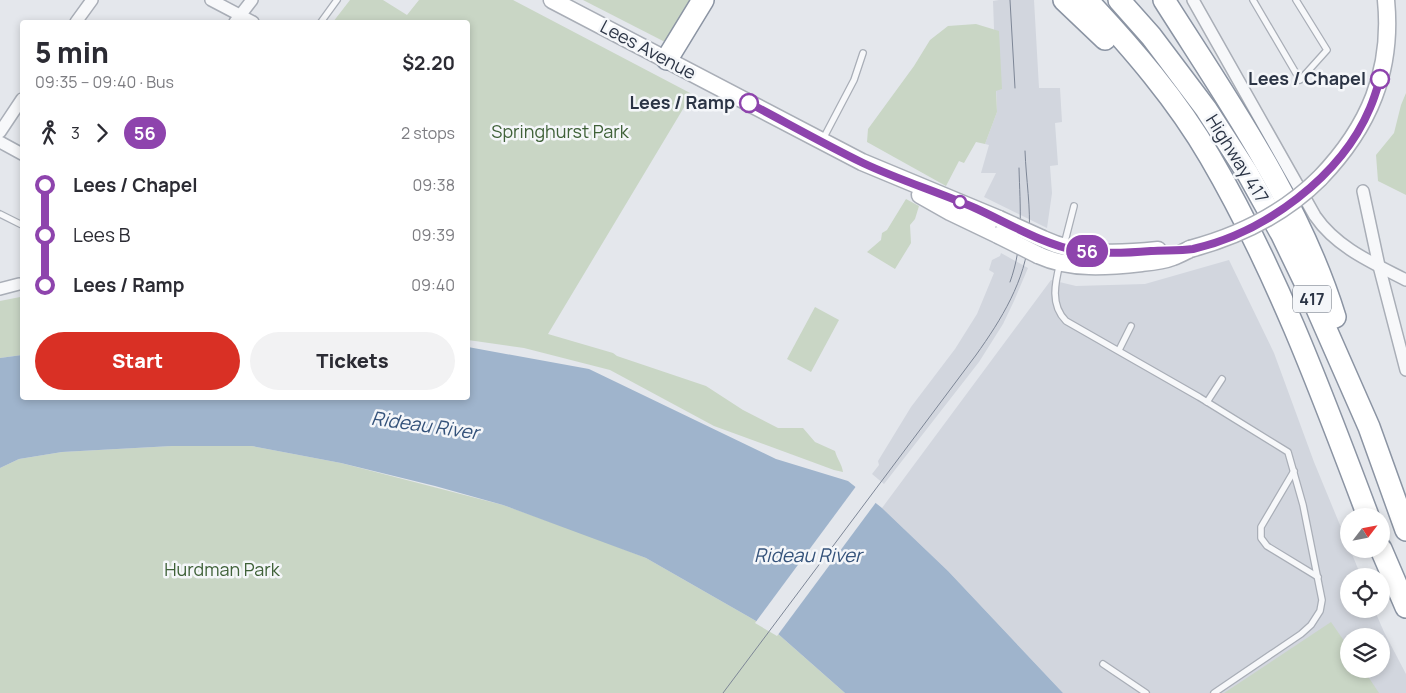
<!DOCTYPE html>
<html lang="en">
<head>
<meta charset="utf-8">
<style>
  body { margin:0; font-family:Manrope,sans-serif; background:#f2f2f3; color:#2b2b33; height:100vh; display:flex; flex-direction:column; font-size:19px; white-space:nowrap }
  * { box-sizing:border-box; margin:0 }
  p { font-size:16px; color:#7c7c81 }
  .icon { flex:none; width:28px; height:28px; fill:none; stroke:currentColor; stroke-width:2; stroke-linecap:round; stroke-linejoin:round }
  .map { position:relative; flex:1; overflow:hidden }
  .side { position:absolute; left:20px; top:20px; width:450px; height:380px; display:flex; flex-direction:column; background:#fff; border-radius:5px; box-shadow:0 2px 8px #0003 }
  .side>* { flex:none }
  .badge { padding:0 10px; border-radius:16px; font-size:18px; line-height:32px }
  .needle { width:32px; rotate:58deg }
  .fabs { position:absolute; left:1340px; top:508px; display:grid; gap:10px }
  .fabs a { display:grid; place-items:center; width:50px; height:50px; border-radius:50%; background:#fff; box-shadow:0 2px 8px #0003; font-size:25px }
  .map>.badge { position:absolute; translate:-50% -50%; box-shadow:0 0 0 2px #fff }
  .legs { display:flex; align-items:center; gap:8px; height:55px; padding:0 15px; font-size:16px }
  .legs p { margin-inline-start:auto }
  .head { display:flex; align-items:center; justify-content:space-between; height:85px; padding:0 15px }
  h1 { font-size:28px; font-weight:800; line-height:38px }
  .action { display:flex; gap:10px; margin-top:auto; padding:10px 15px }
  .action a { flex:1; height:58px; border-radius:30px; background:#d93025; color:#fff; font-size:20px; font-weight:800; line-height:58px; text-align:center }
  .action a+a { background:#f2f2f3; color:#2b2b33 }
  ul { padding:0 15px; list-style:none }
  li { display:flex; align-items:center; gap:18px; height:50px; font-size:19px }
  li i { display:grid; place-items:center; width:8px; height:100%; margin:0 6px; background:currentColor }
  li i::after { content:''; width:12px; height:12px; margin:-6px; border:4px solid; border-radius:50%; background:#fff }
  li p { margin-inline-start:auto }
  li:first-child i { background:linear-gradient(#0000 50%,currentColor 0) }
  li:last-child i { background:linear-gradient(currentColor 50%,#0000 0) }
  .map>svg:first-child { display:block }
  .built { fill:#d2d6de; fill-rule:evenodd }
  .green { fill:#c9d6c5 }
  .water { fill:#9fb4cc }
  .pier { fill:#e4e7ec }
  .lines { fill:none; stroke-linecap:round; stroke-linejoin:round }
  .lane-casing { stroke:#a9aeb7; stroke-width:8 }
  .street-casing { stroke:#a9aeb7; stroke-width:14 }
  .secondary-casing { stroke:#a9aeb7; stroke-width:19 }
  .highway-casing { stroke:#8b94a3; stroke-width:24 }
  .lane { stroke:#f7f8fa; stroke-width:5.5 }
  .street { stroke:#f7f8fa; stroke-width:11 }
  .secondary { stroke:#fff; stroke-width:16 }
  .highway { stroke:#fff; stroke-width:21 }
  .tram { stroke:#7d8696; stroke-width:1 }
  .secondary-bridge-casing { stroke:#a9aeb7; stroke-width:19; stroke-linecap:butt }
  .secondary-bridge { stroke:#fff; stroke-width:16 }
  .line-1-casing { stroke:#fff; stroke-width:11 }
  .line-1 { stroke:#8e44ad; stroke-width:8 }
  .stop-1-dot { fill:#fff; stroke:#8e44ad; stroke-width:2.5 }
  .labels { text-anchor:middle; stroke-width:5; stroke-linejoin:round; paint-order:stroke }
  .shield { fill:#f4f6f9; stroke:#676e7b; stroke-width:1 }
  .shield-label { font-size:16px; font-weight:bold; fill:#2b3445 }
  .street-label { font-size:18px; fill:#2b3445; stroke:#f4f6f9 }
  .stop-label { font-size:18px; font-weight:bold; fill:#2b3445; stroke:#f4f6f9; text-anchor:end }
  .park-label { font-size:18px; fill:#3f6138; stroke:#f4f6f9 }
  .water-label { font-size:19px; font-style:italic; fill:#34527a; stroke:#f4f6f9 }
</style>
</head>
<body>
<div class="map">
<svg width="1406" height="693" viewBox="0 0 1406 693">
  <rect width="100%" height="100%" fill="#e4e7ec"/>
  <g class="built">
    <polygon points="999,0 1034,0 1039,88 1060,88 1062,122 1055,123 1058,165 1050,166 1052,193 1047,228 984,197 996,173 981,173 989,145 985,144 997,112 993,1"/>
    <polygon points="1001,253 1028,268 1014,301 1003,324 979,362 884,484 872,474 879,465 878,461 911,407 955,349 977,314 994,273 989,270 992,260 1000,256"/>
    <path d="M1229 260 1274 353 1314 462 1361 576H1349V609H1374L1384 632 1406 674V693H1063L948 571 882 508 1051 280 1076 286 1145 284ZM1349 636H1381V669H1349Z"/>
  </g>
  <g class="green">
    <path d="M350 0H383L407 15 419 0H513L692 94 548 334 613 353 617 356 706 386 743 410 778 428H803L815 442 835 451C837 459 842 464 843 472L834 470 714 426 610 370 524 348 468 340V22H333Z"/>
    <polygon points="583,0 691,0 665,42"/>
    <polygon points="976,24 999,31 1002,89 996,91 997,112 985,144 976,142 964,163 959,161 946,186 867,142 868,129 914,66 930,40 948,26"/>
    <polygon points="1406,93 1406,195 1378,181 1376,155 1394,133 1401,105"/>
    <polygon points="906,199 919,206 915,219 910,225 911,243 895,269 867,252 881,240 882,233 887,230"/>
    <polygon points="22,292 22,355 0,358 0,301 20,297"/>
    <polygon points="815,307 839,320 811,372 787,359"/>
    <polygon points="172,446 252,446 341,463 503,505 587,535 646,558 777,633 845,693 0,693 0,468 19,459 62,452"/>
    <polygon points="1331,622 1349,648 1349,669 1363,669 1379,693 1224,693"/>
  </g>
  <polygon class="water" points="468,347 589,369 776,459 848,481 882,508 948,571 1063,693 845,693 777,633 646,558 503,505 435,486 341,463 252,446 172,446 62,452 19,459 0,468 0,358 22,355 22,398 468,398"/>
  <polygon class="pier" points="857,485 877,501 777,636 755,623"/>
  <g class="lines">
    <g class="lane-casing">
      <g id="lane">
        <polyline points="1253,0 1300,80 1327,50 1296,0"/>
        <polyline points="321,22 337,0"/>
        <polyline points="823,139 854,80 863,53"/>
        <polyline points="0,214 22,225"/>
        <polyline points="1064,245 1074,206"/>
        <path d="M1060 263C1055 283 1050 305 1066 321L1199 397 1288 452 1303 505 1322 600 1320 611 1311 625 1301 634 1214 693"/>
        <polyline points="1119,350 1131,326"/>
        <polyline points="1207,402 1222,379"/>
        <polyline points="1294,471 1261,527 1261,538 1267,546 1318,577"/>
        <polyline points="1103,664 1146,693"/>
      </g>
    </g>
    <g class="street-casing">
      <g id="street">
        <polyline points="211,0 253,22"/>
        <path d="M1193 0 1315 216C1337 248 1373 263 1406 280"/>
        <polyline points="76,22 92,0"/>
        <polyline points="235,22 252,0"/>
        <polyline points="0,132 22,99"/>
        <polyline points="0,142 22,154"/>
        <polyline points="1363,191 1379,266 1406,370"/>
        <polyline points="0,289 19,284"/>
      </g>
    </g>
    <g class="secondary-casing">
      <g id="secondary">
        <polyline points="552,0 862,162 999,219"/>
        <path d="M1320 178C1369 127 1393 71 1386 0"/>
        <polyline points="920,195 950,212 998,235"/>
        <path d="M1043 239C1079 256 1119 254 1158 250"/>
        <path d="M1038 255C1071 270 1107 267 1142 263 1152 262 1163 261 1173 257 1179 255 1184 252 1190 249"/>
      </g>
    </g>
    <g class="highway-casing">
      <g id="highway">
        <polyline points="1064,0 1105,39"/>
        <path d="M1087 0C1132 48 1177 100 1210 157 1276 270 1322 394 1368 516"/>
        <polyline points="1119,0 1151,36 1206,109 1248,174 1282,235 1310,293 1369,427 1406,530"/>
        <path d="M1164 0C1228 101 1299 201 1335 317"/>
        <polyline points="667,59 703,0"/>
        <polyline points="1381,549 1406,607"/>
      </g>
    </g>
    <use href="#lane" class="lane"/>
    <use href="#street" class="street"/>
    <use href="#secondary" class="secondary"/>
    <use href="#highway" class="highway"/>
    <g class="tram">
      <polyline points="1010,0 1015,88"/>
      <path d="M1010 282C1024 244 1020 207 1019 168"/>
      <path d="M723 693 976 355C1001 320 1026 280 1029 236 1031 208 1026 179 1025 151"/>
    </g>
    <g class="secondary-bridge-casing">
      <g id="secondary-bridge">
        <polyline points="999,219 1043,239"/>
        <polyline points="998,235 1038,255"/>
        <path d="M1190 249C1239 236 1284 214 1320 178"/>
      </g>
    </g>
    <use href="#secondary-bridge" class="secondary-bridge"/>
  </g>
  <g class="lines">
    <g class="line-1-casing">
      <path id="line-1" d="M749 103C787 123 824 144 863 163 899 180 938 192 975 208 1008 223 1044 245 1079 251 1103 254 1128 253 1151 251 1164 250 1179 251 1193 249 1264 233 1341 177 1370 108 1374 99 1377 89 1380 79"/>
    </g>
    <use href="#line-1" class="line-1"/>
  </g>
  <g class="stop-1-dot">
    <circle cx="1380" cy="79" r="9"/>
    <circle cx="749" cy="103" r="9"/>
    <circle cx="960" cy="202" r="6"/>
  </g>
  <g class="labels">
    <rect class="shield" x="1293" y="285.5" width="38" height="27" rx="4"/>
    <g class="shield-label">
      <text x="1312" y="305">417</text>
    </g>
    <g class="street-label">
      <text transform="translate(648 50) rotate(28)" y="6">Lees Avenue</text>
      <text transform="translate(1237 159) rotate(58)" y="6">Highway 417</text>
    </g>
    <g class="stop-label">
      <text x="1366" y="85">Lees / Chapel</text>
      <text x="735" y="109">Lees / Ramp</text>
    </g>
    <g class="park-label">
      <text x="560" y="138">Springhurst Park</text>
      <text x="222" y="576">Hurdman Park</text>
    </g>
    <g class="water-label">
      <text transform="translate(425 425) rotate(8)" y="7">Rideau River</text>
      <text x="808" y="562">Rideau River</text>
    </g>
  </g>
</svg>
<div class="fabs">
<a><svg class="needle" viewBox="-14 -14 28 28"><path d="M0-13l5 13h-10z" fill="#e53935"/><path d="M0 13l5-13h-10z" fill="#7c7c81"/></svg></a>
<a><svg class="icon" aria-label="locate" viewBox="0 0 24 24"><circle cx="12" cy="12" r="6"/><path d="M12 2v4M12 18v4M2 12h4M18 12h4"/></svg></a>
<a><svg class="icon" aria-label="layers" viewBox="0 0 24 24"><path d="M12 4l9 5-9 5-9-5zM3 14l9 5 9-5"/></svg></a>
</div>
<b class="badge" style="left:1087px;top:251px;background:#8e44ad;color:#fff">56</b>
<section class="side">
<div class="head"><div><h1>5 min</h1><p>09:35 – 09:40 · Bus</p></div><b>$2.20</b></div>
<div class="legs"><svg class="icon" aria-label="walk" viewBox="0 0 24 24"><circle cx="13" cy="4" r="2"/><path d="M13 8l-2 6 4 7M11 14l-3 7M7 12l3-4h3l4 4"/></svg>3<svg class="icon" aria-label="forward" viewBox="0 0 24 24"><path d="M9 5l7 7-7 7"/></svg><b class="badge" style="background:#8e44ad;color:#fff">56</b><p>2 stops</p></div>
<ul>
<li><i style="color:#8e44ad"></i><b>Lees / Chapel</b><p>09:38</p></li>
<li><i style="color:#8e44ad"></i><span>Lees B</span><p>09:39</p></li>
<li><i style="color:#8e44ad"></i><b>Lees / Ramp</b><p>09:40</p></li>
</ul>
<div class="action"><a>Start</a><a>Tickets</a></div>
</section>
</div>
</body>
</html>
